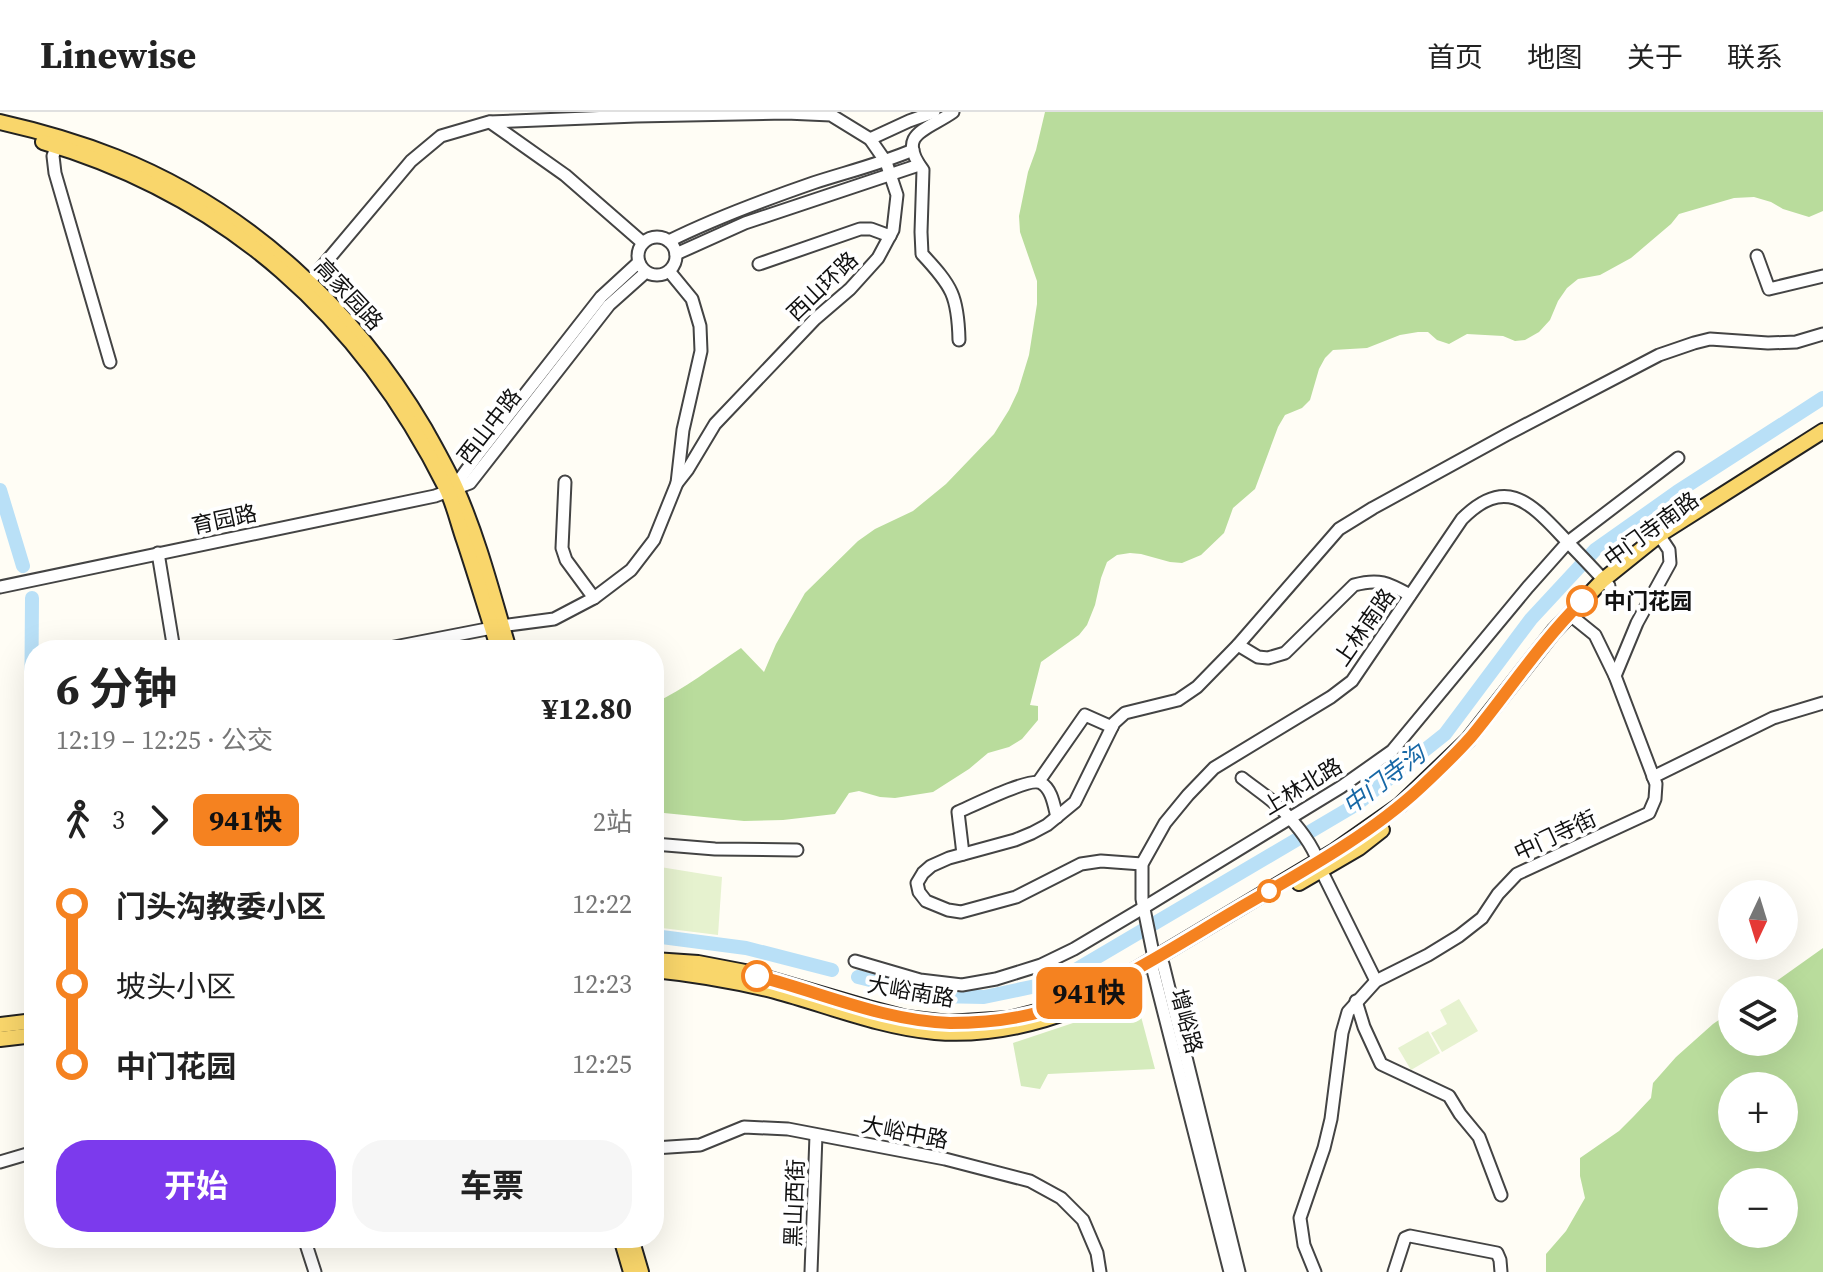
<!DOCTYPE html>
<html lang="zh">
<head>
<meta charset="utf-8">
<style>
  body { margin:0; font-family:"Source Serif 4","Noto Sans SC",serif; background:#f6f6f6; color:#222; height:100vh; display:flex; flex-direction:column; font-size:30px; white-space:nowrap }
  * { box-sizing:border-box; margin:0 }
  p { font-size:26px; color:#767676 }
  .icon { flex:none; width:44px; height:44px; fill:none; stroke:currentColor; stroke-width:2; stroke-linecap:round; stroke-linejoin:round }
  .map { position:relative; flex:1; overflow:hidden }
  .panel { position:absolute; left:24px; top:528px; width:640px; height:608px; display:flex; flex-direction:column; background:#fff; border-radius:32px; box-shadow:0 8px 32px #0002 }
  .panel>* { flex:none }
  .badge { padding:0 16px; border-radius:12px; font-size:28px; line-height:52px }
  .needle { width:52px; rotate:184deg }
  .tools { position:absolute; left:1718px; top:768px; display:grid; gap:16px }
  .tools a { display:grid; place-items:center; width:80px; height:80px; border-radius:50%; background:#fff; box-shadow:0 8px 32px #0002; font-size:40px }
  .map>.badge { position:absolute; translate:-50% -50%; box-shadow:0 0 0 4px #fff }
  .legs { display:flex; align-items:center; gap:12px; height:88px; padding:0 32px; font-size:26px }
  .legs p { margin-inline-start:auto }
  .overview { display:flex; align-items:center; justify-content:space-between; height:136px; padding:0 32px }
  h1 { font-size:44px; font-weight:700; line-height:60px }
  .cta { display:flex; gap:16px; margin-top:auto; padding:16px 32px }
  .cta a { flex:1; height:92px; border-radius:32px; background:#7c3aed; color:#fff; font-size:32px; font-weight:700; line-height:92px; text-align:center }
  .cta a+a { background:#f6f6f6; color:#222 }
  ul { padding:0 32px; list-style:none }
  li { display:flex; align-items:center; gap:28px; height:80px; font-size:30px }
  li i { display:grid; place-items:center; width:12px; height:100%; margin:0 10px; background:currentColor }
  li i::after { content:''; width:20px; height:20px; margin:-10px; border:6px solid; border-radius:50%; background:#fff }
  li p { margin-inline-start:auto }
  li:first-child i { background:linear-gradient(#0000 50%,currentColor 0) }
  li:last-child i { background:linear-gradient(currentColor 50%,#0000 0) }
  header { display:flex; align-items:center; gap:48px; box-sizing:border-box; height:112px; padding:0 40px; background:#fff; border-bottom:2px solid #e0e0e0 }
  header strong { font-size:38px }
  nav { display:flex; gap:44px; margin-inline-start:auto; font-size:28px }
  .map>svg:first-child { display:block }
  .green { fill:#d5ebbd }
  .forest { fill:#b9dc9c; fill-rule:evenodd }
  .pitch { fill:#e6f2cf }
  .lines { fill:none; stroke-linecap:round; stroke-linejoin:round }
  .river { stroke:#b9e0f7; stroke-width:14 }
  .minor-casing { stroke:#444; stroke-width:15 }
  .major-casing { stroke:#222; stroke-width:18 }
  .minor { stroke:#fff; stroke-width:11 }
  .major { stroke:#f9d66b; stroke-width:14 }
  .line-1-casing { stroke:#fff; stroke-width:18 }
  .line-1 { stroke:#f58220; stroke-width:12 }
  .stop-1-dot { fill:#fff; stroke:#f58220; stroke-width:4 }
  .labels { text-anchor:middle; stroke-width:8; stroke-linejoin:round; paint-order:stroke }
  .street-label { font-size:22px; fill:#111; stroke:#fff }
  .stop-label { font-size:22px; font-weight:bold; fill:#111; stroke:#fff; text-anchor:start }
  .water-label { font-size:24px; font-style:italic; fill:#1768a6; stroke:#fff }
</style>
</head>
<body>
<header>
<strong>Linewise</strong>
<nav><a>首页</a><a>地图</a><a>关于</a><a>联系</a></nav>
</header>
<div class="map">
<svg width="1823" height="1160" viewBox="0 0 1823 1160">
  <rect width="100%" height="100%" fill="#fffdf5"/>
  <polygon class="green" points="1135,882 1155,957 1048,962 1040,977 1021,974 1013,931 1073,911"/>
  <g class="forest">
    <path d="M1045 0H1823V99L1809 105 1783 97 1771 90 1754 85 1734 86 1679 102 1671 112 1631 146 1600 163 1578 167 1567 176 1558 189 1550 208 1539 220 1525 228 1515 229 1503 224 1467 222 1449 232 1437 228 1428 220H1418L1400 223 1367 236 1333 238 1325 246 1319 257 1310 288 1302 296 1285 303 1278 315 1255 377 1233 396 1224 421 1201 443 1182 451 1170 450 1141 442 1130 441 1117 443 1107 450 1101 466 1095 493 1087 513 1079 523 1041 550 1030 593 1038 594V608L1022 627 1009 635 988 641 969 657 933 680 895 686 880 685 859 679 849 681 835 702 783 708 744 709 654 700V591C685 577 712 555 741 536L764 560 776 532 805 481 858 429 875 417 913 399 946 372 994 322 1009 298 1018 279 1029 243 1037 192V169L1020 120 1019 104 1028 60 1036 38Z"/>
    <path d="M1823 836V1160H1546V1142L1566 1119 1585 1086 1580 1064V1046L1619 1019 1634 1004 1651 986 1653 971 1676 945 1713 912 1732 899V930H1784V878H1764ZM1732 974H1784V1026H1732ZM1732 1070H1784V1122H1732Z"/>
  </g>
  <g class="pitch">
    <polygon points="654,754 722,765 718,823 654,815"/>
    <polygon points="1459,887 1478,919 1442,940 1431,921 1447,912 1440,898"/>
    <polygon points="1428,919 1440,941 1411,958 1398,936"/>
  </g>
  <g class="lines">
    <g class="river">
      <polyline points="0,378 23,454"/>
      <polyline points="32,486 31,622 34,628"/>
      <polyline points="654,824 746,836 832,858"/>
      <polyline points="858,865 935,884 984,885 1055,870 1357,692 1445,622 1531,507 1595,438 1677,380 1823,286"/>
    </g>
    <g class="minor-casing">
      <g id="minor">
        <path d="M953 0C928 18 895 21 923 58L921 120 922 142C952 174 958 184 959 228"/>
        <polyline points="490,10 565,63 643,131"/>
        <polyline points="870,27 909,9 934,0"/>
        <polyline points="58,29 53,44 55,61 110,250"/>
        <circle cx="657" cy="144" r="19"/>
        <path d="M669 129C715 106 764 88 813 71 847 60 880 52 913 38"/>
        <polyline points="676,142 745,111 919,53"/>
        <polyline points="1757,144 1769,177 1823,164"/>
        <polyline points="759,152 860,117 871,117 890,124"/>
        <polyline points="669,159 692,187 700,214 701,239 683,318 677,371"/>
        <polyline points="310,169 411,49 441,24 489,10 636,4 786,1 831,3 870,27 886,50 897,83 893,118 878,146 850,177 815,207 715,312 688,357 677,371 654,428 631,458 594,486 554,507 501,514"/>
        <polyline points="565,370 562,436 566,448 594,486"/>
        <polyline points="456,376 460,367 479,341 601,185 639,150"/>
        <polyline points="158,441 174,538"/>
        <polyline points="0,475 435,384 470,371 609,193 646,160"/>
        <polyline points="1569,502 1595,523 1615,564"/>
        <path d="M1238 533 1258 545 1268 546 1285 541 1354 473C1379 466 1388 471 1410 483"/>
        <polyline points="379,538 492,516"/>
        <polyline points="1653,665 1773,606 1823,591"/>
        <path d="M1242 666C1257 678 1275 689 1287 703 1301 718 1316 739 1321 758L1376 869"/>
        <polyline points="1039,669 1085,603 1112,615"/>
        <polyline points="654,732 715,737 797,738"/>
        <path d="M963 742 958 700C972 694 1030 665 1041 671 1052 677 1054 694 1057 705"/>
        <polyline points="1142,752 1101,749 1081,752 1016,785 961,800 948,798 926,789 919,780 917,771 923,761 931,754 949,746 1015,728 1032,721 1047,713 1075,690 1114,611 1125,601 1178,588 1197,575 1238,533 1339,417 1373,396 1506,323 1659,243 1694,231 1710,227 1768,231 1796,230 1823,222"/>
        <polyline points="1154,846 1163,852 1239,1160"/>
        <polyline points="855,849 920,868 962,873 996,867 1041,853 1074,837 1143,796 1341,675 1392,639 1528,475 1568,430 1678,346"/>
        <polyline points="1356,889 1364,915 1381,952 1449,984 1460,1002 1479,1025 1501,1083"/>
        <polyline points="654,1036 700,1033 744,1015 788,1017 945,1047 1030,1069 1061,1086 1083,1108 1097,1141 1100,1160"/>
        <polyline points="0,1050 34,1040"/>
        <polyline points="304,1126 315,1160"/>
        <polyline points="811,1160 816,1023"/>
        <path d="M1230 1160 1153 858 1154 846 1142 787V752L1165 711 1188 683 1214 656 1331 585 1352 569 1462 407C1504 365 1528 388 1561 423 1577 440 1594 457 1609 474"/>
        <polyline points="1315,1160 1304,1133 1300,1106 1324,1036 1331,1007 1342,921 1348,900 1376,869 1428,843 1459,824 1482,806 1498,782 1517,762 1649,701 1655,687 1656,672 1615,564 1637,511 1670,451 1669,438 1659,423"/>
        <polyline points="1394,1160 1405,1126 1410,1124 1497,1141 1500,1148 1501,1160"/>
      </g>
    </g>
    <g class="major-casing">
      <g id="major">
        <path d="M0 10C40 19 78 30 116 45 247 97 354 197 425 317 436 337 447 356 456 376 479 428 493 484 509 538"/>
        <path d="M43 30C227 84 361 205 446 376 454 392 458 411 464 428 476 464 487 501 499 538"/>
        <polyline points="1299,771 1359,736 1382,718"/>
        <polyline points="654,848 698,851 745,860 868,896 906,906 948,911 1009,907 1056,895 1093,879 1132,860 1333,740 1400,693 1468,628 1554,519 1603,468 1659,423 1823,319"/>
        <path d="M654 858C694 862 735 869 775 879 827 893 880 915 935 920 997 925 1056 908 1112 881"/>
        <polyline points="0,913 34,909"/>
        <polyline points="0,927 34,923"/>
        <polyline points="621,1126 631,1160"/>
        <polyline points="631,1126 641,1160"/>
      </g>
    </g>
    <use href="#minor" class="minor"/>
    <use href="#major" class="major"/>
  </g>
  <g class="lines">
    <g class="line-1-casing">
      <path id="line-1" d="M757 864C820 880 884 909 950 911 987 911 1024 907 1058 894 1122 870 1180 831 1238 797 1298 762 1370 723 1420 676 1437 660 1455 643 1471 625 1508 580 1540 531 1582 489"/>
    </g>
    <use href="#line-1" class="line-1"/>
  </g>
  <g class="stop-1-dot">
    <circle cx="1582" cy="489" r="14"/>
    <circle cx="1269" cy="779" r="10"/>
    <circle cx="757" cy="864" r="14"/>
  </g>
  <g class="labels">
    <g class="street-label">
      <text transform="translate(822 174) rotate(-44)" y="8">西山环路</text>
      <text transform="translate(349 182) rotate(47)" y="8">高家园路</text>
      <text transform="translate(489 314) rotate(-52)" y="8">西山中路</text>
      <text transform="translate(224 407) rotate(-12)" y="8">育园路</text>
      <text transform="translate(1651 417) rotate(-36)" y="8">中门寺南路</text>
      <text transform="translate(1364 515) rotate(-55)" y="8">上林南路</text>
      <text transform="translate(1302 674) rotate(-31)" y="8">上林北路</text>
      <text transform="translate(1555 723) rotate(-25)" y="8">中门寺街</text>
      <text transform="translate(911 879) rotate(10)" y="8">大峪南路</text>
      <text transform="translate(1187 909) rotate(75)" y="8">增峪路</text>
      <text transform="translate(905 1020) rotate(11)" y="8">大峪中路</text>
      <text transform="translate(794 1091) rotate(-88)" y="8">黑山西街</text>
    </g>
    <g class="stop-label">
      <text x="1604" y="497">中门花园</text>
    </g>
    <g class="water-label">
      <text transform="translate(1384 668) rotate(-37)" y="8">中门寺沟</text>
    </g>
  </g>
</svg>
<div class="tools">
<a><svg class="needle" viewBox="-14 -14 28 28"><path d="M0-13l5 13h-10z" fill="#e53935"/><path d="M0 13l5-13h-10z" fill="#767676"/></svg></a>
<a><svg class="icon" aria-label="layers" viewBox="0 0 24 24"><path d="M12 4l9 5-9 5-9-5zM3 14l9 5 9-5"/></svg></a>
<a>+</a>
<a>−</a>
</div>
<b class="badge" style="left:1089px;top:881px;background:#f58220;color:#111">941快</b>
<section class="panel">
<div class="overview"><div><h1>6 分钟</h1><p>12:19 – 12:25 · 公交</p></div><b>¥12.80</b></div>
<div class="legs"><svg class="icon" aria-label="walk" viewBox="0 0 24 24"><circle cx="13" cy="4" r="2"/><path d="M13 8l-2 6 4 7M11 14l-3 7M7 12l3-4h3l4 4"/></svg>3<svg class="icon" aria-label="forward" viewBox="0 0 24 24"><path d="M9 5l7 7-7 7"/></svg><b class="badge" style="background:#f58220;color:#111">941快</b><p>2站</p></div>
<ul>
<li><i style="color:#f58220"></i><b>门头沟教委小区</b><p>12:22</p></li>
<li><i style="color:#f58220"></i><span>坡头小区</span><p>12:23</p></li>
<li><i style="color:#f58220"></i><b>中门花园</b><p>12:25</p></li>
</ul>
<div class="cta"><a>开始</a><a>车票</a></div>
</section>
</div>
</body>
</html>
